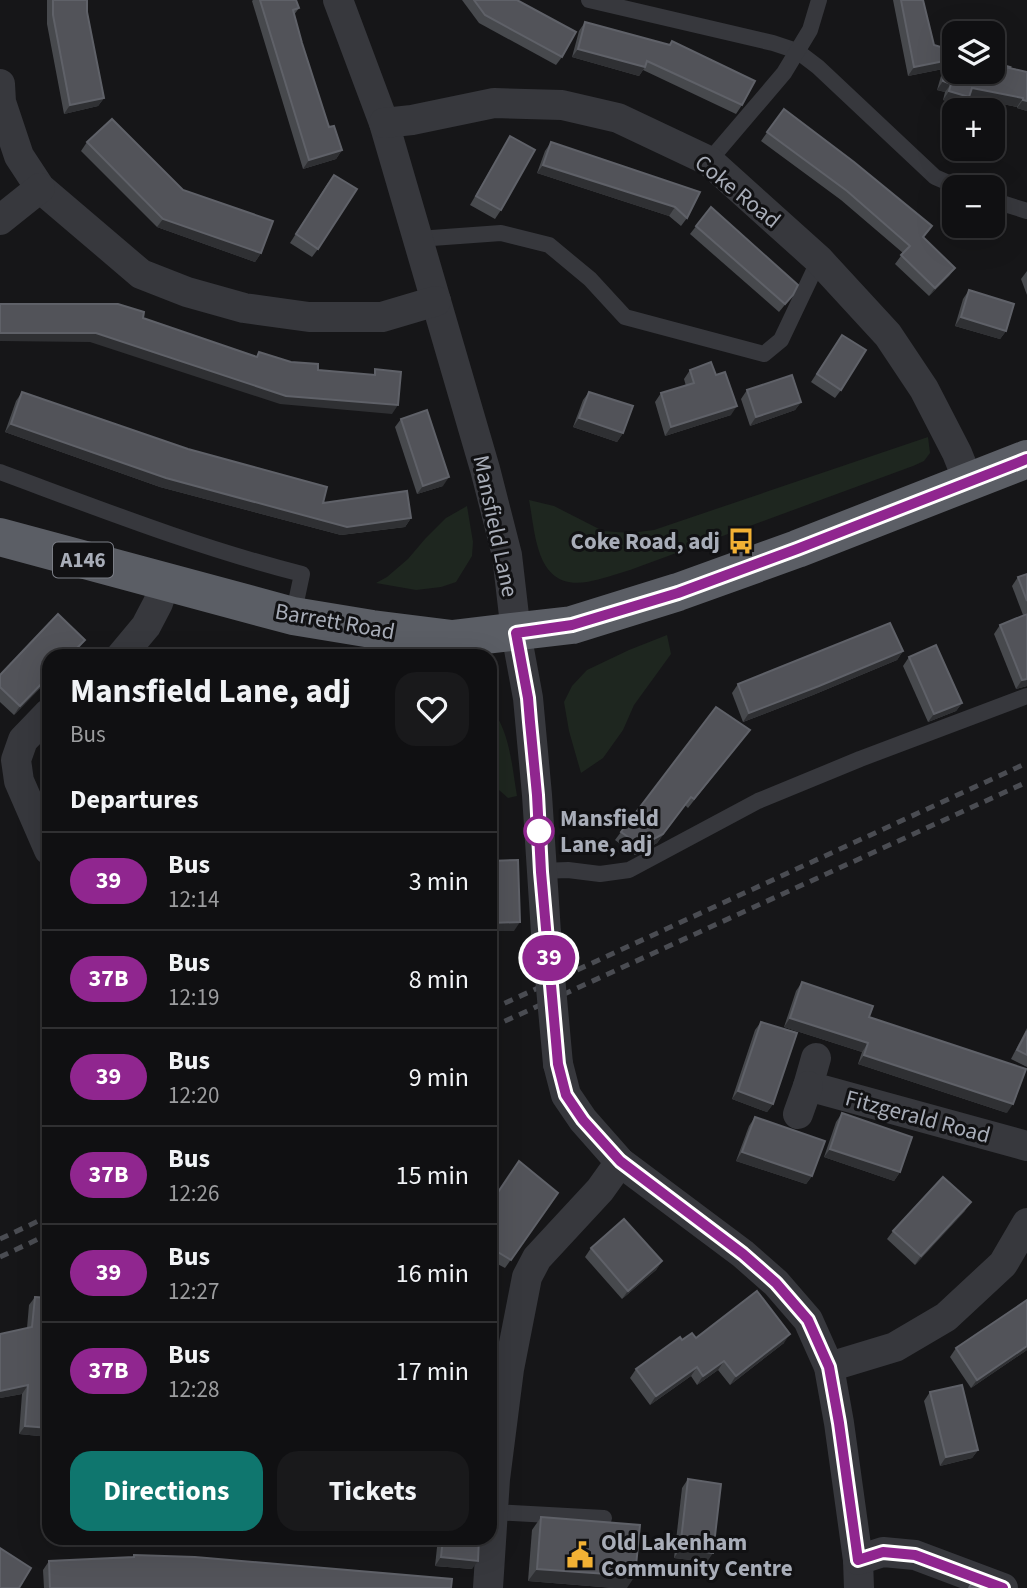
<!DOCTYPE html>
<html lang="en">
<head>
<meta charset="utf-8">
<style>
  body { margin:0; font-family:"Source Sans 3",sans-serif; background:#19191b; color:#f1f3f6; height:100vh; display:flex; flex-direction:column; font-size:26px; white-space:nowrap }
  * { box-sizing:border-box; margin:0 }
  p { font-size:23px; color:#9c9d9f }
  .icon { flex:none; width:38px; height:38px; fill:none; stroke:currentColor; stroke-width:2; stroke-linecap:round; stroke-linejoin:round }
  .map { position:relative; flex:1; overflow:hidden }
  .details { position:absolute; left:42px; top:649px; width:455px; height:896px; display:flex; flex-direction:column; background:#101012; border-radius:21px; box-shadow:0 7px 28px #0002,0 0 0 2px #303032 }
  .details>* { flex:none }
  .badge { padding:0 14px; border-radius:23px; font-size:24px; line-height:46px }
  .fabs { position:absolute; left:942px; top:21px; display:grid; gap:14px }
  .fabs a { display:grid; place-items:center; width:63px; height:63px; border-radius:14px; background:#101012; box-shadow:0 7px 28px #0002,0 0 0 2px #303032; font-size:35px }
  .map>.badge { position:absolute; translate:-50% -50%; box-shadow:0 0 0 4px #fff }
  h2 { padding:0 28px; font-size:26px; line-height:63px }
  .round { display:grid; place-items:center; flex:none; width:74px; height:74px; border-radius:21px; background:#19191b }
  .headline { display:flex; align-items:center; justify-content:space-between; height:119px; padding:0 28px }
  h1 { font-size:33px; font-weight:700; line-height:52px }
  .cta { display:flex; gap:14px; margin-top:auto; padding:14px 28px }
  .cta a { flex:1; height:80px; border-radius:21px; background:#0f766e; color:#fff; font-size:28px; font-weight:700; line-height:80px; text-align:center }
  .cta a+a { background:#19191b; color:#f1f3f6 }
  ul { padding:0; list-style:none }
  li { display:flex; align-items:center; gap:21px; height:98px; padding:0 28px; border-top:2px solid #303032 }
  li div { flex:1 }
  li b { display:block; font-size:26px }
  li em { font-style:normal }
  li .badge { min-width:77px; font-weight:700; text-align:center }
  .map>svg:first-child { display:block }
  .green { fill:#1e261f }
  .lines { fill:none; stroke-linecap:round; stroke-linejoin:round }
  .service { stroke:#37383d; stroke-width:16 }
  .minor { stroke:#37383d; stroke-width:30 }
  .trunk { stroke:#5b5e65; stroke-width:38 }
  .rail { stroke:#4a4c52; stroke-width:5; stroke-dasharray:9 7; stroke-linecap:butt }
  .minor-bridge { stroke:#37383d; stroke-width:30 }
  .wall { fill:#47494d }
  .shaded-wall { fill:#2f3033 }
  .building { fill:#525359; stroke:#5f6168; stroke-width:2 }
  .line-casing { stroke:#fff; stroke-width:16 }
  .line { stroke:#90268f; stroke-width:10 }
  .stop-dot { fill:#fff; stroke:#90268f; stroke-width:3.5 }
  .labels { text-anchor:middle; stroke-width:6; stroke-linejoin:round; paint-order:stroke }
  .shield { fill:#111113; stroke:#7b7e86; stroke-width:2 }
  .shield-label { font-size:21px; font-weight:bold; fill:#a8adb8 }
  .street-label { font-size:23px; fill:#a8adb8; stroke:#111113 }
  .poi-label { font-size:23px; font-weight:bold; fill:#a8adb8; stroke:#111113; text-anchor:end }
  .stop-label { font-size:23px; font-weight:bold; fill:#a8adb8; stroke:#111113; text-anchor:start }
</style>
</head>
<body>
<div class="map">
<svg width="1027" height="1588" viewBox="0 0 1027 1588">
  <rect width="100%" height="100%" fill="#161618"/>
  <g class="green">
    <path d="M928 437 930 453 924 461 913 466 630 570C616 574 602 579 587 582 536 590 536 536 529 500L554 506 603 531 630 533 654 530Z"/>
    <polygon points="467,506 473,542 472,556 456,582 441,587 416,590 376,583 387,577 408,559 425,539 446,518"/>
    <polygon points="667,635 671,654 634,705 623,730 603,758 581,773 569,731 564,702 572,686 587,670 629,650"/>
    <path d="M490 707C510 730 512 767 517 796L508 798 490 782Z"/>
  </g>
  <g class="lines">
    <g class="service">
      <polyline points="589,0 773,43 797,51 818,67 935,177 958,187"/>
      <polyline points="709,161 784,73 810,30 819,0"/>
      <polyline points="992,200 1027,211"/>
      <polyline points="418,239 501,233 549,245 590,279 625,317 764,354 781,340 819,260"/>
      <path d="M0 472C100 509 199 548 302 574L293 616"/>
      <polyline points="541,871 568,870 600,874 629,870 758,801 860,759 1027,696"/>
      <polyline points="493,1512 604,1518"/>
    </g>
    <g class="minor">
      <polyline points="338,0 384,123 485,469 507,555 516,633 528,698 537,795 546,933"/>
      <polyline points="0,84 1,102 19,156 40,188 141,274 187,292 244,308 309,317 382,317 436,301"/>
      <polyline points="384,123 412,120 494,103 562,105 618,118 709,161 819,260 888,335 924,389 957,453 969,483"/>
      <polyline points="0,220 40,188"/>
      <polyline points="121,656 146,626 158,603 165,582"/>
      <polyline points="49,713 23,740 16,760 19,781 49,850"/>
      <polyline points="816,1058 808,1086 1027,1146"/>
      <polyline points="558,1064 566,1095 583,1120 620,1162 743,1254 776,1283 808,1320 829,1367 839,1423 858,1560 859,1588"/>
      <polyline points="798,1114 808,1086"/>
      <polyline points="829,1367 895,1347 946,1317 1003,1264 1027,1223"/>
      <polyline points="858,1560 883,1552 915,1555 1003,1588"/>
      <polyline points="488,1588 495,1479 509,1369 527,1277 537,1258 600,1190 620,1162"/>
    </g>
    <polyline class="trunk" points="0,537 293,616 372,629 452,639 572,625 678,592 797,549 1027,459"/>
    <g class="rail">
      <polyline points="490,1010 1027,763"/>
      <polyline points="490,1028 1027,782"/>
      <polyline points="0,1239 49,1216"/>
      <polyline points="0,1257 49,1234"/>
    </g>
    <polyline class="minor-bridge" points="546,933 558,1064"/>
  </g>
  <g class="wall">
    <polygon points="47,0 87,0 87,12 104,98 98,106 64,114 47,24"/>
    <polygon points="253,0 296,0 299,8 294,15 302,43 329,127 342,150 336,159 303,169 252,1"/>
    <polygon points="462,0 517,0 562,57 556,65 479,23"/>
    <polygon points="893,0 923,0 934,45 1027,72 1027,111 1017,108 1017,107 969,97 963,105 943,100 945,92 937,90 943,69 908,76"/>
    <polygon points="585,22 669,45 672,41 742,105 736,114 643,70 639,76 572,57 579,31"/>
    <polygon points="784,109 955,268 949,276 929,296 895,264 903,253 841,200 761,141"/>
    <polygon points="510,136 501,210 495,219 470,205"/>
    <polygon points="87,142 183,190 261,253 255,262 157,227 81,151"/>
    <polygon points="551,142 700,192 687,218 681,226 669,216 537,173 545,151"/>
    <polygon points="328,183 318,249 312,257 290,243"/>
    <polygon points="711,207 793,295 779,312 690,234"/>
    <polygon points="1027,271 1027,295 1021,279"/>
    <polygon points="969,290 1006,331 1000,339 955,326 963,299"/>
    <polygon points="842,335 841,390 835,398 811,382"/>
    <polygon points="690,370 716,375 731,415 665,436 655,402 661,393 686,386 684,379"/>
    <polygon points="747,390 801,402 795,410 750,426 741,399"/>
    <polygon points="22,392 323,503 411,518 405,527 341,535 160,487 5,432 16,401"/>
    <polygon points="589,392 623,433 617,442 573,427 583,400"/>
    <polygon points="401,419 443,486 417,494 395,427"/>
    <polygon points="1027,574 1027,613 1023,615 1012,586 1018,577"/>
    <polygon points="1000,625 1027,686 1016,689 994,634"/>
    <polygon points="85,640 79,648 14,715 0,702 0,675"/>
    <polygon points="903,651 897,660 813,695 743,722 732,693 738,684"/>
    <polygon points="909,657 962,703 956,711 928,722 903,666"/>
    <polygon points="750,730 688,808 685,805 657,843 635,855 615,840 621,832"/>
    <polygon points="802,982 1007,1113 858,1064 862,1052 784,1027 796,991"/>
    <polygon points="761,1022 773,1104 767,1112 732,1099 755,1030"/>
    <polygon points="1027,1028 1027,1067 1011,1059"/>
    <polygon points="842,1113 900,1172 894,1181 824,1157 836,1122"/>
    <polygon points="755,1117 812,1176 806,1184 736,1161 749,1126"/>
    <polygon points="558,1193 505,1268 490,1260 490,1203"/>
    <polygon points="965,1211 915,1265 887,1239 893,1231"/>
    <polygon points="591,1248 662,1261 656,1270 622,1299 585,1257"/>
    <polygon points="35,1297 49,1298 49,1437 19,1434 22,1394 0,1398 0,1334 27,1328 29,1305"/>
    <polygon points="1027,1300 1027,1350 971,1388 950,1357 956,1348"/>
    <polygon points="696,1338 784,1343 730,1385 718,1370 697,1385 691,1376 650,1405 630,1378 636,1369 682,1340"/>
    <polygon points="930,1392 978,1450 972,1458 940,1466 924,1401"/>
    <polygon points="688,1479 707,1562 674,1558 682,1488"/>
    <polygon points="541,1517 627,1588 614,1588 528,1581 532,1530"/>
    <polygon points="438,1538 479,1538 472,1569 435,1566"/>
    <polygon points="134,1555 451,1588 44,1588 43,1570 49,1561 132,1557"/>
  </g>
  <g class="shaded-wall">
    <polygon points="578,49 645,67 639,76 572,57"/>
    <polygon points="949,60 943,69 908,76 914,67"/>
    <polygon points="943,81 951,84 945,92 937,90"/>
    <polygon points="972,88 1023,98 1017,107 969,97 963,105 943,100 949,91"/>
    <polygon points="104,98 98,106 64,114 70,105"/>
    <polygon points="1023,100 1027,101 1027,111 1017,108"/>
    <polygon points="342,150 336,159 303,169 309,160"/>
    <polygon points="543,165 675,207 669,216 537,173"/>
    <polygon points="163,219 261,253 255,262 157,227"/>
    <polygon points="955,268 949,276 929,296 935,288"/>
    <polygon points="961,317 1006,331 1000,339 955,326"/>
    <polygon points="0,333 96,333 398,405 392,414 280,404 90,342 0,341"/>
    <polygon points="801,402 795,410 750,426 756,417"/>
    <polygon points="737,406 731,415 665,436 671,427"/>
    <polygon points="579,418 623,433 617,442 573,427"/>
    <polygon points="11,424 166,478 411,518 405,527 341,535 160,487 5,432"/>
    <polygon points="449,477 443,486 417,494 423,486"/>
    <polygon points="85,640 79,648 71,656 69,656"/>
    <polygon points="903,651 897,660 813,695 743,722 749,713"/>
    <polygon points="49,676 49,679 14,715 20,706"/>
    <polygon points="1027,679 1027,686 1016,689 1022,680"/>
    <polygon points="962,703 956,711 928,722 934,714"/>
    <polygon points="685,805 657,843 635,855 641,846"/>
    <polygon points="520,922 514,931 490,931 490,923"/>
    <polygon points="790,1018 868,1043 862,1052 784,1027"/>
    <polygon points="864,1055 1013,1104 1007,1113 858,1064"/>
    <polygon points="738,1091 773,1104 767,1112 732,1099"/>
    <polygon points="830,1149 900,1172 894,1181 824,1157"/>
    <polygon points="742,1152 812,1176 806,1184 736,1161"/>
    <polygon points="971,1202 965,1211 915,1265 921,1256"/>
    <polygon points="662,1261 656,1270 622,1299 628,1291"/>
    <polygon points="790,1334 784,1343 730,1385 736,1376"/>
    <polygon points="1027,1346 1027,1350 971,1388 977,1380"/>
    <polygon points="724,1361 718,1370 697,1385 703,1376"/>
    <polygon points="697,1367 691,1376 650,1405 656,1396"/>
    <polygon points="28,1385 22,1394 0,1398 0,1391"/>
    <polygon points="25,1426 49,1428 49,1437 19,1434"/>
    <polygon points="978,1450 972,1458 940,1466 946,1457"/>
    <polygon points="680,1549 713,1553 707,1562 674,1558"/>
    <polygon points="441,1557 478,1561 472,1569 435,1566"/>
    <polygon points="537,1569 635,1576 627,1588 614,1588 528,1581"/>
  </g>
  <g class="building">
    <polygon points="53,0 87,0 87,12 104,98 70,105 53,15"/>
    <polygon points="260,0 296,0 299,8 293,10 302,43 329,127 334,126 342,150 309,160"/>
    <polygon points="474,0 517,0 576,32 562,57 485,15"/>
    <polygon points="901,0 923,0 934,45 954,51 954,72 992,72 992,62 1010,67 1009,68 1027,72 1027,101 1023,100 1023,98 972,88 969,97 949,91 951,84 943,81 949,60 914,67"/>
    <polygon points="585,22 670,45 672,41 755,81 742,105 647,61 645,67 578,49"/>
    <polygon points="784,109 854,162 932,226 923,237 955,268 935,288 901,255 910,246 847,191 767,132"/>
    <polygon points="112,119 183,190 273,221 261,253 163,219 87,142"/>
    <polygon points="510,136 535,150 501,210 476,196"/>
    <polygon points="551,142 700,192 687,218 675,207 543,165"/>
    <polygon points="334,175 357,189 318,249 296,234"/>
    <polygon points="711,207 798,285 793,295 785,304 696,226"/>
    <polygon points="969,290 1014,304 1006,331 961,317"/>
    <polygon points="0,304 118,304 144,312 143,318 257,357 259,352 291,362 318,364 318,370 375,375 375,369 401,372 398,405 286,396 96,333 0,333"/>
    <polygon points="842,335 866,350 841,390 817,374"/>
    <polygon points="711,362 716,375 725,372 737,406 671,427 661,393 694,383 690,370"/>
    <polygon points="792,375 801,402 756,417 747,390"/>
    <polygon points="22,392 188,449 327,487 323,503 407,491 411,518 347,527 166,478 11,424"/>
    <polygon points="589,392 633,406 623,433 579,418"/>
    <polygon points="427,410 449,477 423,486 401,419"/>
    <polygon points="1027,574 1027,601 1018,577"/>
    <polygon points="58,614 85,640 69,656 49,656 49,676 20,706 0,687 0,675"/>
    <polygon points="1027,614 1027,679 1022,680 1000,625"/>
    <polygon points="890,623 903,651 819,686 749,713 738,684"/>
    <polygon points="936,645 962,703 934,714 909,657"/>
    <polygon points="716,707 750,730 694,799 691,797 663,834 641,846 621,832"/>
    <polygon points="490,829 496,834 490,842"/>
    <polygon points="518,860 520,922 490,923 490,861"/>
    <polygon points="802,982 873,1006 869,1017 1026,1069 1013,1104 864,1055 868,1043 790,1018"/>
    <polygon points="761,1022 797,1033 773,1104 738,1091"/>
    <polygon points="1027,1031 1027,1055 1017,1050"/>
    <polygon points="842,1113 912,1137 900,1172 830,1149"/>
    <polygon points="755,1117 825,1141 812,1176 742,1152"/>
    <polygon points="519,1161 558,1193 511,1260 496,1251 490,1259 490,1204"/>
    <polygon points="943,1177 971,1202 921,1256 893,1231"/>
    <polygon points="624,1219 662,1261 628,1291 591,1248"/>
    <polygon points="757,1291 790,1334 736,1376 724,1361 703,1376 697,1367 656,1396 636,1369 680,1337 682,1340 692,1333 696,1338"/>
    <polygon points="35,1297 49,1298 49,1428 25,1426 28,1385 0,1391 0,1334 32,1327"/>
    <polygon points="1027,1300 1027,1346 977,1380 956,1348"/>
    <polygon points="962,1385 978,1450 946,1457 930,1392"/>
    <polygon points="688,1479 721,1484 713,1553 680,1549"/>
    <polygon points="541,1517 640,1525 635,1576 537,1569"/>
    <polygon points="443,1538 479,1538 478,1561 441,1557"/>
    <polygon points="0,1548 31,1568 19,1588 0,1588"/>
    <polygon points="134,1555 195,1557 452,1579 451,1588 50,1588 49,1561 134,1557"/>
    <polygon points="971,1584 982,1588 969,1588"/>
  </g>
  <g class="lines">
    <g class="line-casing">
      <polyline id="line" points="1003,1588 915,1555 883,1552 858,1560 839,1423 829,1367 808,1320 776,1283 743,1254 620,1161 583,1120 566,1095 558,1064 541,872 537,795 530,722 528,698 516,633 572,625 678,593 797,549 1027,459"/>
    </g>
    <use href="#line" class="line"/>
  </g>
  <defs>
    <g id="bus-bare" transform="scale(2.1)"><path d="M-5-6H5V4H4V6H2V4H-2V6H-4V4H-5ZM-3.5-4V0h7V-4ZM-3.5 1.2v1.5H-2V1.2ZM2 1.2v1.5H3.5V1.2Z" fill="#f2b134" stroke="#111113" stroke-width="2.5" paint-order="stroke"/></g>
    <g id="civic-bare" transform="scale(2.1)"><path d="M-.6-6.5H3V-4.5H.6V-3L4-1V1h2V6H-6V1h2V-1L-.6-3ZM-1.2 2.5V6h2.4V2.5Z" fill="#f2b134" stroke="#111113" stroke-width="2.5" paint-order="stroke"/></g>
  </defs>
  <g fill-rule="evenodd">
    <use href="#bus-bare" x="741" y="541"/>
    <use href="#civic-bare" x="580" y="1555"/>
  </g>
  <circle class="stop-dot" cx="539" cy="831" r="14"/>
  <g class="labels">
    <rect class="shield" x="53" y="542.5" width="60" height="35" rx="5"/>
    <g class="shield-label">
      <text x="83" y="567">A146</text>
    </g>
    <g class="street-label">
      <text transform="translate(738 191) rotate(39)" y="8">Coke Road</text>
      <text transform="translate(496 526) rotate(78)" y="8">Mansfield Lane</text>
      <text transform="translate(335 621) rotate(10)" y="8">Barrett Road</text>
      <text transform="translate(918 1116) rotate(15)" y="8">Fitzgerald Road</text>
    </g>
    <g class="poi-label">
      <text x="720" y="549">Coke Road, adj</text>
      <text x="601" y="1550" text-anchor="start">Old Lakenham<tspan x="601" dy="26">Community Centre</tspan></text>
    </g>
    <g class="stop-label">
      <text x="560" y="826">Mansfield<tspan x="560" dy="26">Lane, adj</tspan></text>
    </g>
  </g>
</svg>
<div class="fabs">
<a><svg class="icon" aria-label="layers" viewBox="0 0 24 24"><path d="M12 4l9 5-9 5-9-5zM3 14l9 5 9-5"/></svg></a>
<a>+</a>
<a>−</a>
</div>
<b class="badge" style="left:549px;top:958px;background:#90268f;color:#fff">39</b>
<section class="details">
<div class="headline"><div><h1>Mansfield Lane, adj</h1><p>Bus</p></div><a class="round"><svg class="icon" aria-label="heart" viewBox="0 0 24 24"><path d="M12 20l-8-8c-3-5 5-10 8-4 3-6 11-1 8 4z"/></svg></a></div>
<h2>Departures</h2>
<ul>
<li><span class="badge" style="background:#90268f;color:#fff">39</span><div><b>Bus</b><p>12:14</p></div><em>3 min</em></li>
<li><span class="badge" style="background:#90268f;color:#fff">37B</span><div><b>Bus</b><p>12:19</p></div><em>8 min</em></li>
<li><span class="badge" style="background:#90268f;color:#fff">39</span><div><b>Bus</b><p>12:20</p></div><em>9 min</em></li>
<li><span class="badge" style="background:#90268f;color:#fff">37B</span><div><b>Bus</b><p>12:26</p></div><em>15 min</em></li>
<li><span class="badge" style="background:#90268f;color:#fff">39</span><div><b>Bus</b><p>12:27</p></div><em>16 min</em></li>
<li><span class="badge" style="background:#90268f;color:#fff">37B</span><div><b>Bus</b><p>12:28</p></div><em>17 min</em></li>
</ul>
<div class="cta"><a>Directions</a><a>Tickets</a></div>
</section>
</div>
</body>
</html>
